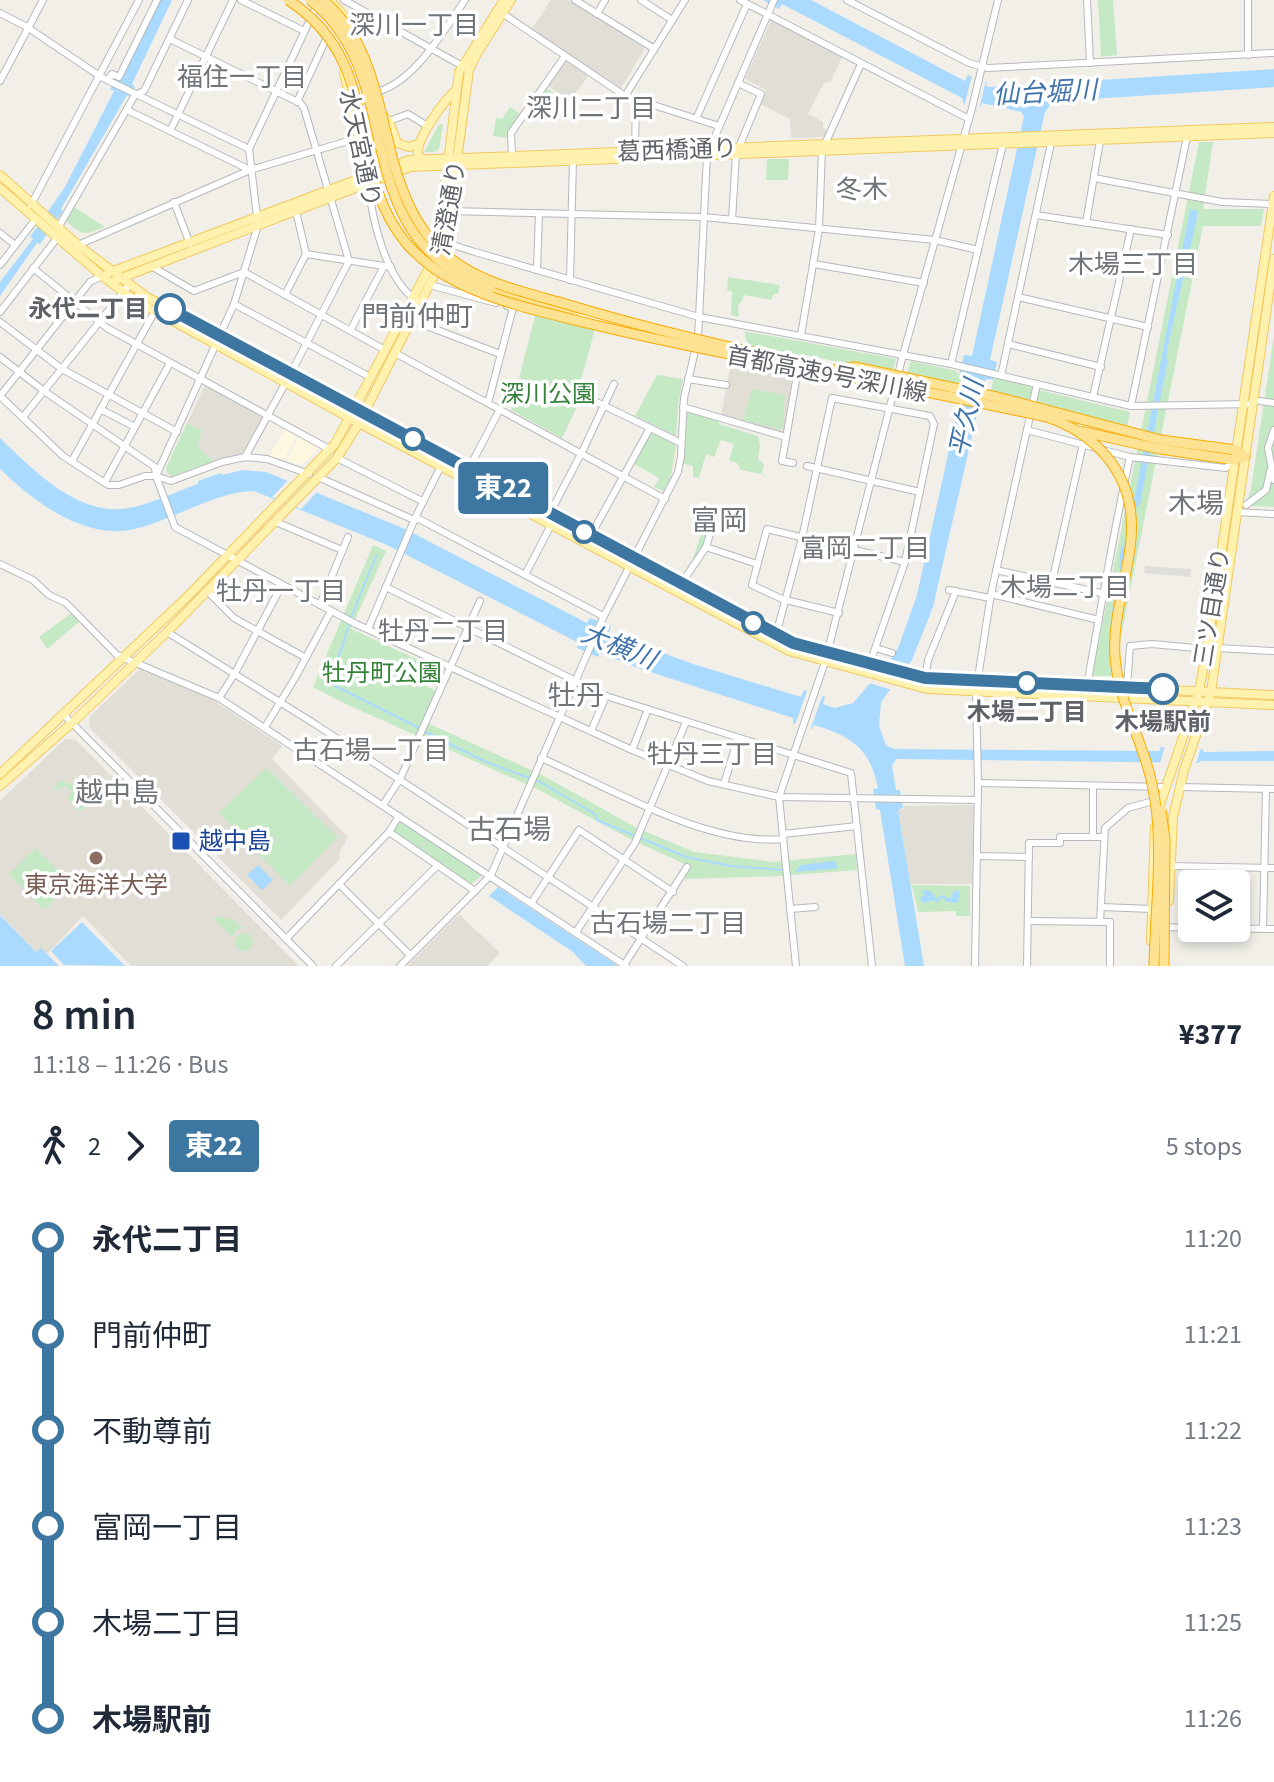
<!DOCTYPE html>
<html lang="en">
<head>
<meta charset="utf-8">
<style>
  body { margin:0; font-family:"Source Sans 3","Noto Sans JP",sans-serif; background:#f6f6f7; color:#1f2937; height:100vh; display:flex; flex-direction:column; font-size:30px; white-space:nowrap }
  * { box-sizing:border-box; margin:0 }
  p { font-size:26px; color:#747a83 }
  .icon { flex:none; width:44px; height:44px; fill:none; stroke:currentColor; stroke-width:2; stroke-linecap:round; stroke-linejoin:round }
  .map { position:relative; height:966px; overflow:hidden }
  .panel { display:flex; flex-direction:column; background:#fff; flex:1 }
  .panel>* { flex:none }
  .badge { padding:0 16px; border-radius:6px; font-size:28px; line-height:52px }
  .tools { position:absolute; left:1178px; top:870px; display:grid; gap:16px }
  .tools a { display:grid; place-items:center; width:72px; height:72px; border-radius:8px; background:#fff; box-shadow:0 4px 12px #0003; font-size:40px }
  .map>.badge { position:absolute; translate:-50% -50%; box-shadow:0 0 0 4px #fff }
  .legs { display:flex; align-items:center; gap:12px; height:88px; padding:0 32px; font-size:26px }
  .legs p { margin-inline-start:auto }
  .summary { display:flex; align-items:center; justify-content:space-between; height:136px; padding:0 32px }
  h1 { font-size:44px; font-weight:600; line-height:60px }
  ul { padding:0 32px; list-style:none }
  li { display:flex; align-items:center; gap:28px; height:96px; font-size:30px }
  li i { display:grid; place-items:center; width:12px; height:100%; margin:0 10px; background:currentColor }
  li i::after { content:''; width:20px; height:20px; margin:-10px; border:6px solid; border-radius:50%; background:#fff }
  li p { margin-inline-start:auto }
  li:first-child i { background:linear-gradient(#0000 50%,currentColor 0) }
  li:last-child i { background:linear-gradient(currentColor 50%,#0000 0) }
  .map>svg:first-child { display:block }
  .commercial { fill:#fef7e0 }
  .industrial { fill:#e0deda }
  .education { fill:#e1ded6 }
  .green { fill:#c5e8c5 }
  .water { fill:#aadaff }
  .pier { fill:#f1efe8 }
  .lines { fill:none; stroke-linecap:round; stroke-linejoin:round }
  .stream { stroke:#aadaff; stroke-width:2 }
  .minor-casing { stroke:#b5b8bc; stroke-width:8 }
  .major-casing { stroke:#f2c960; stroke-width:10 }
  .highway-casing { stroke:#f9ab00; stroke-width:11 }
  .minor { stroke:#fff; stroke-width:6 }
  .major { stroke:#fff2af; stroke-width:8 }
  .highway { stroke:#fde293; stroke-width:9 }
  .highway-bridge-casing { stroke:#f9ab00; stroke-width:11; stroke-linecap:butt }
  .highway-bridge { stroke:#fde293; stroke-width:9 }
  .line-1-casing { stroke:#fff; stroke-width:18 }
  .line-1 { stroke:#3d76a1; stroke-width:12 }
  .stop-1-dot { fill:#fff; stroke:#3d76a1; stroke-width:4 }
  .transit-dot { fill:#1a4fb4; stroke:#fff; stroke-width:3 }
  .education-dot { fill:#8d6e63; stroke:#fff; stroke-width:3 }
  .labels { text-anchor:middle; stroke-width:7; stroke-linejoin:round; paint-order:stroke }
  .street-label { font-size:24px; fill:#5f6368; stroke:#fff }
  .stop-label { font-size:24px; font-weight:bold; fill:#5f6368; stroke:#fff }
  .park-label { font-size:24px; fill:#348238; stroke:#fff }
  .transit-label { font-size:24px; fill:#164399; stroke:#fff; text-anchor:start }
  .education-label { font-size:24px; fill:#785e54; stroke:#fff }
  .neighbourhood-label { font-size:26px; fill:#70757a; stroke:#fff }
  .water-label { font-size:26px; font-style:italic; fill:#4174aa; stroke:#fff }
  .quarter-label { font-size:28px; fill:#70757a; stroke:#fff }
</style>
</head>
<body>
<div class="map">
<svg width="1274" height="966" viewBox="0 0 1274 966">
  <rect width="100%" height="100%" fill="#f1efe8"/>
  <g class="commercial">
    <polygon points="285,428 297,435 284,459 269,457"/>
    <polygon points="300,436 320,446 306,462 298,464 287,460"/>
  </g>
  <polygon class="industrial" points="1145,566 1191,569 1190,577 1144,573"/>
  <g class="education">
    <polygon points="551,0 568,0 645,48 621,88 592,70 570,102 547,85 568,54 532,29"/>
    <polygon points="771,20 842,57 831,81 824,83 808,114 823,122 823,128 827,130 824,137 791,138 790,119 760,104 766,90 745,79"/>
    <polygon points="731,364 793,376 783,432 721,415"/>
    <polygon points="205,385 264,417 244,454 213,461 199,448 198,442 203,431 187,423"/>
    <polygon points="140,669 211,699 281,745 282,747 272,759 348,837 339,854 340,859 281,920 89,727 90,716"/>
    <polygon points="65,739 76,740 299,966 131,966 83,916 48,953 36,952 0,914 0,801"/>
    <polygon points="971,805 974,807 972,884 910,884 898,810 904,809 904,806"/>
    <polygon points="459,914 500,953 487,966 407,966"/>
  </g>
  <g class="green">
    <polygon points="1098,0 1113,0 1117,55 1101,57"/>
    <polygon points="545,87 568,103 562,112 550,113 536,101"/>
    <polygon points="510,107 522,115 510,138 493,136 496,118 502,119"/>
    <polygon points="439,124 443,125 439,149 434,152 424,152"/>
    <polygon points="1199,142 1213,142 1203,209 1264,209 1261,226 1203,226 1113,676 1092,676"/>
    <polygon points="767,159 789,159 788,180 766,180"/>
    <path d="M74 207 105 227C82 236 83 236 65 220Z"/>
    <polygon points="728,277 780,285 778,294 773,294 772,300 744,295 742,301 738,305 739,317 731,315 732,292 727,290"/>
    <polygon points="536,312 595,329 579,387 581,398 562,438 511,410"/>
    <polygon points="744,331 896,359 892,373 806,355 792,355 748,347"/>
    <polygon points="1274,336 1274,507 1250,506 1246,503 1251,489"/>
    <polygon points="911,361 957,371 958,375 967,376 965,387 906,376"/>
    <polygon points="657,375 683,379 678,406 676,436 635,416"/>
    <polygon points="994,378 1033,387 1029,403 990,394"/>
    <polygon points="752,389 785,395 782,430 743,420"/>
    <polygon points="1039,390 1130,412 1127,428 1036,405"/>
    <polygon points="687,412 719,420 719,424 758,436 760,445 758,459 764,464 762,473 765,475 741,470 737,463 729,460 734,444 721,440 714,457 706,454 699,478 693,477 693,466 684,464"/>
    <polygon points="187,423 203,431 198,442 199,448 213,461 172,476 167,473 166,468"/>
    <polygon points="651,432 676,445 671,476 664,491 654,487 659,478 634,464"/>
    <polygon points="709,511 714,515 703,547 696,559 693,558"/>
    <polygon points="373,545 386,551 351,628 355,631 353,636 356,631 425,663 416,681 436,691 423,721 542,775 637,828 694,852 773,862 856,854 857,870 780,876 685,879 690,867 685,864 632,840 537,789 348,705 313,687"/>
    <polygon points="73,612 81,620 47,649 39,637"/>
    <polygon points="266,768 338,837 290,886 219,813"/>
    <polygon points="61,780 75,787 76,797 84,808 80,812 67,798 72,792 65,785 57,791 55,786"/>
    <polygon points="400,821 480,873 481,876 471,884 393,831"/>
    <polygon points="36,848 71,883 44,910 9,874"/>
    <polygon points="912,885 970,886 970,916 956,916 956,911 918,912"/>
    <polygon points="216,916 234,920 243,928 236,930 232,937 213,918"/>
    <circle cx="244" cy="942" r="9"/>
  </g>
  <g class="water">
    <polygon points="158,0 172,0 132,84 135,87 130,96 127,95 61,209 63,211 40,244 37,243 0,296 0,282 33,239 30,237 65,187 114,91 110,89 116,77"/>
    <path d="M763 0H811L965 81 968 75 987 82 986 86 989 87 1274 69V87L1061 101 1050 105 1045 112 990 360 997 362 993 380 986 379 983 389 987 390 981 414H977L933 607 912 660 881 702 879 726 886 745 894 749 1159 751 1161 747 1202 749 1204 752 1274 751V761H1200L1199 763 896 759 892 766 896 790H900L903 808 898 810 924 966H905L880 810 876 809 873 789 878 788C870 748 851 736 814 725L812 729 793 723V718L644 670 600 653 598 657 577 648 579 643 387 545 254 491C231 491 210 501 189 509 170 517 150 526 130 530 81 538 33 501 0 469V438C30 467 74 513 121 509 146 507 174 492 198 484V481L221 473 222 475 243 470 266 472 405 529 587 623 590 618 611 626 609 633 693 664 801 697 804 690 825 697 823 704 835 708 853 703 895 654 900 643 917 595 963 387H966L967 376 959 374 964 355 972 356 1024 116 1021 112 982 103 980 108 964 105 962 98 782 4 779 9Z"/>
    <polygon points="1190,209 1198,211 1198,213 1169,341 1166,358 1168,359 1140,504 1136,507 1118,628 1110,626 1114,620 1112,611 1121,570 1119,566 1121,547 1125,545 1131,505 1135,496"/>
    <polygon points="835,861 838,868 795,872 801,865"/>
    <polygon points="258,865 273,880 262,890 247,875"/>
    <polygon points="498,887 618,966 586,966 573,952 489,896"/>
    <polygon points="921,890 931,891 936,899 942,895 950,899 954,891 959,891 960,897 957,903 946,902 943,897 938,902 932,900 925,903 920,900 921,896 925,896"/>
    <polygon points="0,915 36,952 41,948 59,966 0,966"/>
    <polygon points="82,922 125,966 64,965 51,951"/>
  </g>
  <g class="pier">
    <polygon points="972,76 986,80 979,110 964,106"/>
    <polygon points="288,480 317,492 301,509 272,497"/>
    <polygon points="886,658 912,665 892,690 866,682"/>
    <polygon points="808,688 823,694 810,731 795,725"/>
    <polygon points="1166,743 1202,745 1195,767 1159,766"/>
  </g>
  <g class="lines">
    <g class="stream">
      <polyline points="351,618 376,556"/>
      <polyline points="349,624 342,648 329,679 331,684 419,728"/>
      <polyline points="424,731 484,761 540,782 595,814 597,820 686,857 731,866 784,870"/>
    </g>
    <g class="minor-casing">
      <g id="minor">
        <polyline points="241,0 304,31"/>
        <polyline points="344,0 466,68"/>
        <polyline points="575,0 653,48"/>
        <polyline points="641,0 672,20"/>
        <polyline points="740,0 969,119"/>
        <polyline points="847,0 969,63 988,68 1274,53"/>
        <polyline points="1087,0 1090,63"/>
        <polyline points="1248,0 1248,55"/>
        <polyline points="318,3 249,149 258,225 234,304 156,476 175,527 356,624 632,750 708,781 779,797 978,800"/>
        <polyline points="0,13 27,27 101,77 249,149"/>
        <polyline points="502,13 625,96 719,126"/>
        <polyline points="597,14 605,0"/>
        <polyline points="170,39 300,103 304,108 349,261 290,375"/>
        <polyline points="110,77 112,74 119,77 157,0"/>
        <polyline points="0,81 43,0"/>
        <polyline points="738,83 761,94 739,147"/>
        <path d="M376 92C413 84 445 29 465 0"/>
        <polyline points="625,96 685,0"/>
        <polyline points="297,102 327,37"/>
        <polyline points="127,110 250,170"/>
        <polyline points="696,119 747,4"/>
        <polyline points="389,121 408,114 429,127"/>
        <polyline points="170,131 233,0"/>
        <polyline points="825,144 861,64"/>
        <polyline points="635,151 636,100"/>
        <polyline points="512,155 511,133 565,56"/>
        <polyline points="1094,178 1222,202 1273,204"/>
        <path d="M368 182C372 220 386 283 420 303"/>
        <polyline points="174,202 190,244"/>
        <polyline points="31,205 139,0"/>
        <polyline points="295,207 306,254 391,267"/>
        <polyline points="449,211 704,217 935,240 978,250"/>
        <polyline points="1036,215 1168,235"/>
        <polyline points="732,220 736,154"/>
        <polyline points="1086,223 1100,141"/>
        <polyline points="58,228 135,95 144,91 188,0"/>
        <polyline points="0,233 15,245"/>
        <polyline points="438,236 453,245 475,252 699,317 951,364 1131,406 1253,404"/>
        <polyline points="78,245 250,170 358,138"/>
        <polyline points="814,264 924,283"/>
        <polyline points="0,265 35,220"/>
        <polyline points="151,266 194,291 244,272 385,350"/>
        <polyline points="33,268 107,328 331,450"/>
        <polyline points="537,270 539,213"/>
        <polyline points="570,280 573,159"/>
        <polyline points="430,285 496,303"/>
        <polyline points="285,295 306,254"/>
        <polyline points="1018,297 1148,327"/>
        <polyline points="234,304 370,377"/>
        <polyline points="0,312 57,238"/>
        <polyline points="568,313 643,331"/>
        <polyline points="411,320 500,354"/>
        <polyline points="0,322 62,369 177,432"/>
        <polyline points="350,331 383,268"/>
        <polyline points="801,335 819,229 822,150"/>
        <polyline points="1008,344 1101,367"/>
        <polyline points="395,353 665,499"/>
        <polyline points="0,357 44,391 155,467 156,476"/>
        <polyline points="951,364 1003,144"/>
        <polyline points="1001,376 1051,143"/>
        <polyline points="688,379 726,385"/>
        <polyline points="574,391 681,443"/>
        <polyline points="0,396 63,456 108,485 119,485 145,476 156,476 171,481 222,462 245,457 267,459 309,474"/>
        <polyline points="0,396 90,282 102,276"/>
        <polyline points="1093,397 1131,229"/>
        <polyline points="1260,401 1274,403"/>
        <polyline points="488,403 513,308 507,306"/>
        <polyline points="1131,406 1187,137"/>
        <polyline points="683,407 786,437"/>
        <polyline points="100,409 135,427"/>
        <polyline points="23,417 129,285"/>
        <polyline points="1027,430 1130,457 1226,468 1235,460"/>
        <polyline points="1274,430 1268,448 1274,480"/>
        <polyline points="245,457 286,382"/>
        <polyline points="337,458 422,501"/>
        <polyline points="72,461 155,311"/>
        <polyline points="793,463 782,461 797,375"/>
        <polyline points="807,466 920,492"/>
        <polyline points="318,477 414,520 419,519 603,616"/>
        <polyline points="464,478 500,409"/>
        <polyline points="105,482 170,363"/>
        <polyline points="1246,505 1266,490 1270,471"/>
        <polyline points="1236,512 1274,514"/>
        <polyline points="549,515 583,450 614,384"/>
        <polyline points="276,522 342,550"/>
        <polyline points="591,535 650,428"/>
        <polyline points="706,547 757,564"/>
        <polyline points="0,564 33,580 49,595 66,603 117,655 219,698 626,966"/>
        <polyline points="996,570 1101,593"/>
        <polyline points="525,575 551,525"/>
        <polyline points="1052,582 1083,444"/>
        <polyline points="681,584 706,547 717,512"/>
        <polyline points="386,587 606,696 851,773 872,966"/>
        <polyline points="949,590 990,598"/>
        <polyline points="207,591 234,618 306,658"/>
        <polyline points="991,594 1099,620"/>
        <polyline points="320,605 348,537"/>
        <polyline points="839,613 782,599 752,585 767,529 905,562"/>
        <polyline points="368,629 416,516 441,466"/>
        <polyline points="167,632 315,724 683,966"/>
        <polyline points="776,635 802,538 832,398 930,416 934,424 905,562 870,663"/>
        <polyline points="876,648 892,653"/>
        <polyline points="1217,648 1274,651"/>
        <polyline points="925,678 928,660 956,591"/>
        <path d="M1087 685C1101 609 1113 533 1130 457"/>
        <polyline points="1127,687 1130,646 1152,644 1207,649"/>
        <polyline points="219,698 235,673 282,585"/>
        <polyline points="63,714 313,966"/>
        <polyline points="265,727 295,678 331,611"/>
        <polyline points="591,731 606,696"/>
        <polyline points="632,750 648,709"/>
        <path d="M541 758C611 788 706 846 783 839"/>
        <polyline points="978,783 1164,787"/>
        <polyline points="724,784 738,738"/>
        <polyline points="1180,787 1274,789"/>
        <polyline points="383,805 400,779 480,601"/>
        <polyline points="389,832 475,891"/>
        <polyline points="783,834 857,826"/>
        <polyline points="1093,837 1093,786"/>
        <polyline points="977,856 1029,857"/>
        <polyline points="1170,866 1274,868"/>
        <polyline points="339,884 410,955"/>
        <polyline points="532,902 579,830 673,892"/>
        <polyline points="1101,907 1152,909"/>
        <polyline points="790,909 815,907"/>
        <polyline points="1028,921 1110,922 1110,966"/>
        <polyline points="1100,922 1105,828 1128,808 1157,800"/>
        <polyline points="1163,927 1192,928"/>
        <polyline points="1206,928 1274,929"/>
        <polyline points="1263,929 1266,789"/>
        <polyline points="576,932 635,843 686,722"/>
        <polyline points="286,939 389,832 399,816"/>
        <polyline points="624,965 687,867"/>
        <polyline points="336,966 438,865"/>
        <polyline points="400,966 491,875 602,620 678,472 681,456 684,398 698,338 707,155 774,0"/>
        <polyline points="796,966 779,797 825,662 903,355 972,108 998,0"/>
        <polyline points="975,966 978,783 976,691 991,594 1037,384"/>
        <polyline points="1027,966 1029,843 1060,843 1060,837 1104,837"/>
      </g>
    </g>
    <g class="major-casing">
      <g id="major">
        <polyline points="330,0 345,17"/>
        <polyline points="344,73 367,177"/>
        <polyline points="381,114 389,121 397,143 409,147 418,144"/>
        <path d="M372 118C370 137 381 158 372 175"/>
        <path d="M423 159 418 155C415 140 443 102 455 91"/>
        <polyline points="0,175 78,245 147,297 793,643 925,678 1274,695"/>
        <polyline points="0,188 102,276 133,299 359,423 789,651 927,689 1274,705"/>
        <polyline points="108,273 409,160 1274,127"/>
        <polyline points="116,280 410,167 1274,133"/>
        <polyline points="0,774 186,598 335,444 430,266 442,211 459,72 504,0"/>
        <polyline points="0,786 72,723 167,632 337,458 359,423 440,264 446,242 469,70 476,55 511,0"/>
        <polyline points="1158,810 1199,691 1207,649 1274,196"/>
        <polyline points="1169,901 1173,817 1184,770 1211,692 1274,259"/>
        <polyline points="1151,941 1155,827"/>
      </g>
    </g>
    <g class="highway-casing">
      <g id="highway">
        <polyline points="490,289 565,310 584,310"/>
        <polyline points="1161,440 1236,450 1245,457"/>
        <polyline points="1160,449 1235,460 1245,457"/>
      </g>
    </g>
    <use href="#minor" class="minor"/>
    <use href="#major" class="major"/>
    <use href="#highway" class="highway"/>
    <g class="highway-bridge-casing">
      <g id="highway-bridge">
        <path d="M288 0C386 63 343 167 406 243 421 260 438 273 459 283 499 303 547 313 591 324 677 345 764 361 851 377 917 390 982 403 1047 417 1084 429 1115 456 1127 494 1143 546 1111 603 1115 656 1118 702 1143 740 1152 784 1165 842 1155 907 1154 966"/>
        <path d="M310 0C412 79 340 234 490 289"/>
        <path d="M323 0C372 41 378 106 394 164 404 198 417 229 444 253 477 283 524 292 566 304 638 326 710 343 784 359"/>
        <polyline points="834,370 855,367 879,372 997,397 1161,440"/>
        <polyline points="1080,431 1160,449"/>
        <polyline points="1161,810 1165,839 1164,966"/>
      </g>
    </g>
    <use href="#highway-bridge" class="highway-bridge"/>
  </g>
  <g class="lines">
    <g class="line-1-casing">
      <polyline id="line-1" points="170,309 793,643 925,678 1163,689"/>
    </g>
    <use href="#line-1" class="line-1"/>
  </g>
  <g class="stop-1-dot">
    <circle cx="170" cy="309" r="14"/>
    <circle cx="413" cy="439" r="10"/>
    <circle cx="584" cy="532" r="10"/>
    <circle cx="753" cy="623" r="10"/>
    <circle cx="1027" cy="683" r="10"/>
    <circle cx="1163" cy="689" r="14"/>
  </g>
  <rect class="transit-dot" x="171" y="831" width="20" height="20" rx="4"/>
  <circle class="education-dot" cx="96" cy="858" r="8"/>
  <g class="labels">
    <g class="street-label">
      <text transform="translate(360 148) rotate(78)" y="8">水天宮通り</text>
      <text transform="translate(677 150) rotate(-2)" y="8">葛西橋通り</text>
      <text transform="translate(449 208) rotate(-80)" y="8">清澄通り</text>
      <text transform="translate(827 374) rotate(11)" y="8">首都高速9号深川線</text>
      <text transform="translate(1212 607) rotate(-81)" y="8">三ツ目通り</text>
    </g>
    <g class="stop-label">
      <text x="148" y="317" text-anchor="end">永代二丁目</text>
      <text x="1027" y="720">木場二丁目</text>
      <text x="1163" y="730">木場駅前</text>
    </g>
    <g class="park-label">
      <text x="548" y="402">深川公園</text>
      <text x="382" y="681">牡丹町公園</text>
    </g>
    <g class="transit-label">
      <text x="199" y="849">越中島</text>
    </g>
    <g class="education-label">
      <text x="96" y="893">東京海洋大学</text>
    </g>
    <g class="neighbourhood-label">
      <text x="414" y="34">深川一丁目</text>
      <text x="242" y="86">福住一丁目</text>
      <text x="591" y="117">深川二丁目</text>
      <text x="862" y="198">冬木</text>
      <text x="1133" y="273">木場三丁目</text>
      <text x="865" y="557">富岡二丁目</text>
      <text x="1065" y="596">木場二丁目</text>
      <text x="281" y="600">牡丹一丁目</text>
      <text x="443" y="640">牡丹二丁目</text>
      <text x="371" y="759">古石場一丁目</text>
      <text x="712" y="763">牡丹三丁目</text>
      <text x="668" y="932">古石場二丁目</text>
    </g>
    <g class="water-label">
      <text transform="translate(1045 92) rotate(-3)" y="9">仙台堀川</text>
      <text transform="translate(966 418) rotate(-78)" y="9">平久川</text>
      <text transform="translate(619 646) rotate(22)" y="9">大横川</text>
    </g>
    <g class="quarter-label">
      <text x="417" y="326">門前仲町</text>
      <text x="1196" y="513">木場</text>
      <text x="719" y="530">富岡</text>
      <text x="576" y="705">牡丹</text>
      <text x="117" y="802">越中島</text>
      <text x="509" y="839">古石場</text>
    </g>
  </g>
</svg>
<div class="tools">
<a><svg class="icon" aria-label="layers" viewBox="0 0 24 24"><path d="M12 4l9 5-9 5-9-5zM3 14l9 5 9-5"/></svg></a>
</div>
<b class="badge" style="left:503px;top:488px;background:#3d76a1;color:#fff">東22</b>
</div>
<section class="panel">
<div class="summary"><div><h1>8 min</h1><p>11:18 – 11:26 · Bus</p></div><b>¥377</b></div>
<div class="legs"><svg class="icon" aria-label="walk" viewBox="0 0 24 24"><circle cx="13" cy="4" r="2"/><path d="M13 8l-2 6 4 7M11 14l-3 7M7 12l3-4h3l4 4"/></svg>2<svg class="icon" aria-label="forward" viewBox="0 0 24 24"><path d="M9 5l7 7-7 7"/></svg><b class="badge" style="background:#3d76a1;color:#fff">東22</b><p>5 stops</p></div>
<ul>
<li><i style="color:#3d76a1"></i><b>永代二丁目</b><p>11:20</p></li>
<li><i style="color:#3d76a1"></i><span>門前仲町</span><p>11:21</p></li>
<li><i style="color:#3d76a1"></i><span>不動尊前</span><p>11:22</p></li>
<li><i style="color:#3d76a1"></i><span>富岡一丁目</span><p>11:23</p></li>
<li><i style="color:#3d76a1"></i><span>木場二丁目</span><p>11:25</p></li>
<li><i style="color:#3d76a1"></i><b>木場駅前</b><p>11:26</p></li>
</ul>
</section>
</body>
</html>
